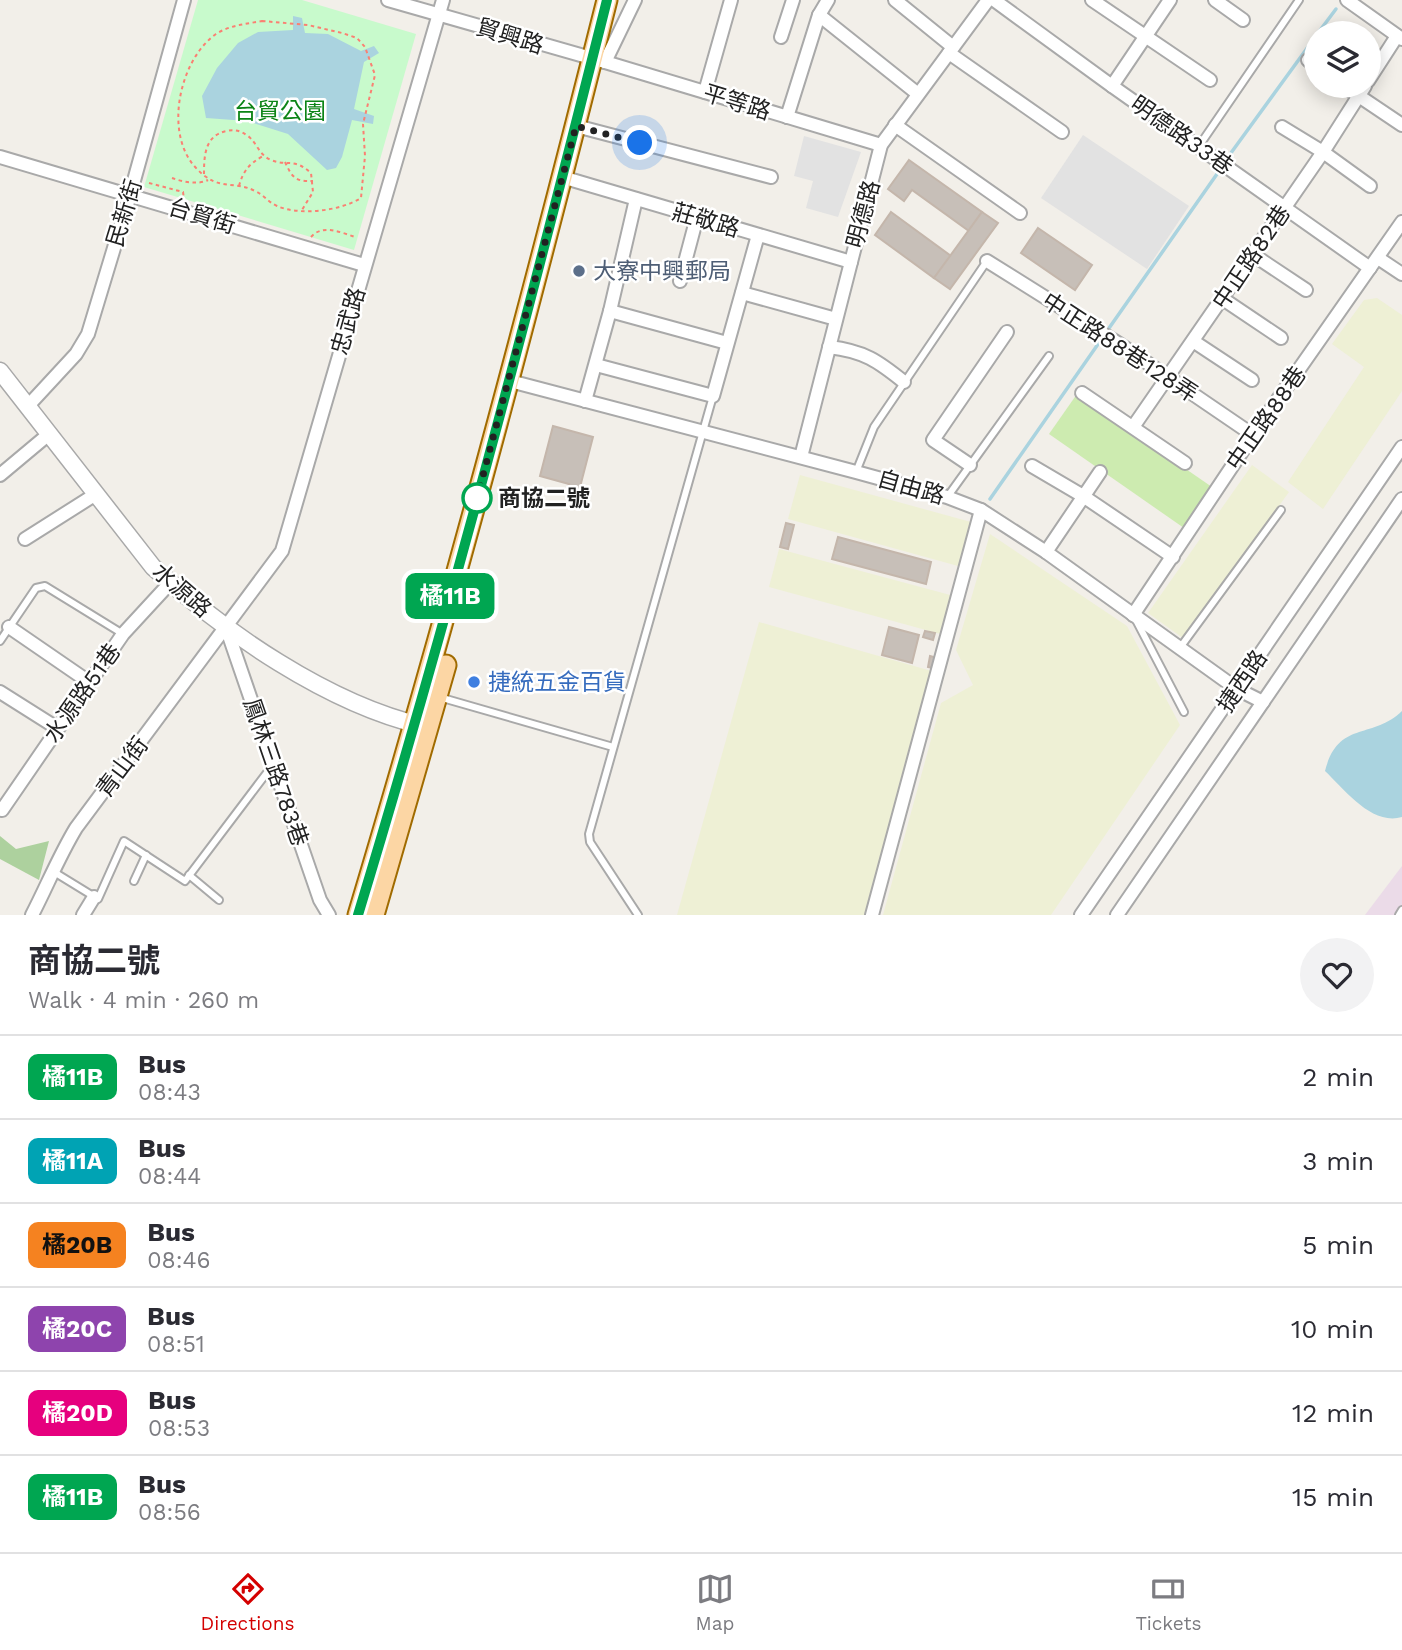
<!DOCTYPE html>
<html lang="en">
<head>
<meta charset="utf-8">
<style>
  body { margin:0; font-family:"Work Sans","Noto Sans TC",sans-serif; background:#f2f2f3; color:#2b2b33; height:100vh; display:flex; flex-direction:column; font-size:26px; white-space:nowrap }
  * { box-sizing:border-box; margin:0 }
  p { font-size:23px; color:#7c7c81 }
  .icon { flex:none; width:38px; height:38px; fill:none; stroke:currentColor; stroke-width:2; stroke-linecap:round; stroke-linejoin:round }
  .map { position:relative; height:915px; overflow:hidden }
  .sheet { display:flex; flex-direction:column; background:#fff; flex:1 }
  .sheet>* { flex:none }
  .badge { padding:0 14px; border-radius:10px; font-size:24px; line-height:46px }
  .fabs { position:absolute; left:1304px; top:21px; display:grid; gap:14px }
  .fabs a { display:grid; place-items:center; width:77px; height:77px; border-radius:50%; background:#fff; box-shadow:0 4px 18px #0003; font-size:35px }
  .you { position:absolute; width:35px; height:35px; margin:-18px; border:5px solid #fff; border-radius:50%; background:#1a73e8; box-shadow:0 0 0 10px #1a73e833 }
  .map>.badge { position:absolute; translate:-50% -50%; box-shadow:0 0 0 4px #fff }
  .round { display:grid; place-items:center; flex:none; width:74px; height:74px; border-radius:37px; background:#f2f2f3 }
  .head { display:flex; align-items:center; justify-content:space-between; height:119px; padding:0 28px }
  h1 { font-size:33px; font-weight:700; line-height:52px }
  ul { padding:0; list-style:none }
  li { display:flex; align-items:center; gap:21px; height:84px; padding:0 28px; border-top:2px solid #e1e1e2 }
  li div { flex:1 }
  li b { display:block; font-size:26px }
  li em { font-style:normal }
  li .badge { min-width:77px; font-weight:700; text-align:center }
  .menu { display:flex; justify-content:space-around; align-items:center; height:98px; border-top:2px solid #e1e1e2; background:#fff; font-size:19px; color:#7c7c81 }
  .menu a { display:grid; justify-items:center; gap:4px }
  .menu .selected { color:#d40000 }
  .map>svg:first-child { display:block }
  .industrial { fill:#ebdbe8 }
  .farmland { fill:#eef0d5 }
  .grass { fill:#cdebb0 }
  .forest { fill:#add19e }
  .park { fill:#c8facc }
  .parking { fill:#e2e2e2 }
  .water { fill:#aad3df }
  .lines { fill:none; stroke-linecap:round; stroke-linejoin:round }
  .stream { stroke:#aad3df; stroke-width:3.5 }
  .building { fill:#c7bfb8; stroke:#c4b6ab; stroke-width:2 }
  .service-casing { stroke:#a9a9a9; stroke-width:10 }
  .minor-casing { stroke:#a9a9a9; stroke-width:16 }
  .tertiary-casing { stroke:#a9a9a9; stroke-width:19 }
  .primary-casing { stroke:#a06b00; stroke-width:23 }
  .path { stroke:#fa8072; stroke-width:2; stroke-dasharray:3.5 3.5; stroke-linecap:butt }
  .service { stroke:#fff; stroke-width:6 }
  .minor { stroke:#fff; stroke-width:12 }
  .tertiary { stroke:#fff; stroke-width:16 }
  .primary { stroke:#fcd6a4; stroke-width:19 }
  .line-casing { stroke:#fff; stroke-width:16 }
  .line { stroke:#00a651; stroke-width:10 }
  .walk { stroke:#222; stroke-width:7; stroke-dasharray:0 12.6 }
  .service-dot { fill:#5c6f8a; stroke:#fff; stroke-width:2.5 }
  .stop-dot { fill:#fff; stroke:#00a651; stroke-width:3.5 }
  .shop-dot { fill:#3f7fe0; stroke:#fff; stroke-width:2.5 }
  .labels { text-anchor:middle; stroke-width:5; stroke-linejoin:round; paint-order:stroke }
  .street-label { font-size:23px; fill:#222; stroke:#fff }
  .park-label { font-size:23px; fill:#0c8416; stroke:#fff }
  .service-label { font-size:23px; fill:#4e5e75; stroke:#fff; text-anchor:start }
  .stop-label { font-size:23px; font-weight:bold; fill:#222; stroke:#fff; text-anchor:start }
  .shop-label { font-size:23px; fill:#366cbe; stroke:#fff; text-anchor:start }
</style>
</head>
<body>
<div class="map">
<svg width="1402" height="915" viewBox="0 0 1402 915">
  <rect width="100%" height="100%" fill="#f2efe9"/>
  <polygon class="industrial" points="1402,866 1402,915 1365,915"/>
  <g class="farmland">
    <polygon points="1377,298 1402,315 1402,391 1323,509 1288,482 1364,367 1332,344 1364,300"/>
    <polygon points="1252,465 1289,492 1183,638 1148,613"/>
    <polygon points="800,475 971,522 958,566 788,519"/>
    <polygon points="990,534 1127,626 1180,725 1051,915 883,915 941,703 973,685 956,650"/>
    <polygon points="779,549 954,596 944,635 769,587"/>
    <polygon points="759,622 935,672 867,915 677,915"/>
  </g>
  <polygon class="grass" points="1077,394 1212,487 1184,528 1049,434"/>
  <polygon class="forest" points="0,836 16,849 49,841 39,880 0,859"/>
  <polygon class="park" points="198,0 302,0 416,34 354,250 144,187"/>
  <g class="parking">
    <polygon points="1083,135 1189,206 1147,269 1041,198"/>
    <polygon points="804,136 861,152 838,217 806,208 813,181 794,176"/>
  </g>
  <g class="water">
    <polygon points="293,16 302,18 305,33 328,34 361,51 374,46 379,53 364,62 354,109 374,116 373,124 352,120 342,157 336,168 327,170 288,134 247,121 206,118 202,96 217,68 238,43 258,32 293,30"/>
    <path d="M1402 711V817C1372 826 1345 790 1325 771 1338 720 1372 740 1402 711Z"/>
  </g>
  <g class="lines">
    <g class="stream">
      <polyline points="1318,33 1336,9"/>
      <polyline points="1228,157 1316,36"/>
      <polyline points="1107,331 1217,174"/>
      <polyline points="990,499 1103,337"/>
    </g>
  </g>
  <g class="building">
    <polygon points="909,160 982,212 969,231 912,190 904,201 888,189"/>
    <polygon points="891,212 951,256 934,278 875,235"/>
    <polygon points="982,212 998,223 950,289 934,278"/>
    <polygon points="1038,228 1092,265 1075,290 1021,253"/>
    <polygon points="553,426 593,437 579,491 568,487 569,484 540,476"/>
    <polygon points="786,523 794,525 788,549 780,547"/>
    <polygon points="838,537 931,562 926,584 832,559"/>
    <polygon points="889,627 919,635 912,663 882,655"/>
    <polygon points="925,631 935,633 933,640 923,637"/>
    <polygon points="930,656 940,659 937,669 928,667"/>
  </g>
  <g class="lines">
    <g class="service-casing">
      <g id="service">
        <polyline points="1199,146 1299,0"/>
        <polyline points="856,472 874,427 987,261"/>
        <polyline points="948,496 1049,356"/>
        <polyline points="1136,620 1184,712"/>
        <polyline points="0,641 36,588 45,586 123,634"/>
        <polyline points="1179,649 1281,510"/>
        <polyline points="439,697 613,747"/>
        <polyline points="54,872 98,899 124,841 185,881 272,766"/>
        <polyline points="189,875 219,900"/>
        <polyline points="134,881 146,855"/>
        <polyline points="638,915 590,842 589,834 713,396"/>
        <polyline points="1399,915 1402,910"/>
      </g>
    </g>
    <g class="minor-casing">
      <g id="minor">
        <polyline points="388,0 605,62 881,145"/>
        <polyline points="895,0 953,47"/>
        <polyline points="994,0 1112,86 1370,268"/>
        <polyline points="1092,0 1210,80"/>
        <polyline points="1215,0 1243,20"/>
        <polyline points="1347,0 1402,39"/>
        <polyline points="819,15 918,94"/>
        <polyline points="781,37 793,0"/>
        <polyline points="949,53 1062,132"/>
        <polyline points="1308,60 1316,66"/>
        <polyline points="605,62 635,0"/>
        <polyline points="1368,81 1397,36"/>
        <polyline points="1112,86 1170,0"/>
        <polyline points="1344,86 1402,125"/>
        <polyline points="705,92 731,0"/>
        <polyline points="787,117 819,15 828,0"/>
        <polyline points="895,125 1020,213"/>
        <polyline points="576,126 771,177"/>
        <polyline points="1282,127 1323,152 1370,186"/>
        <polyline points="0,157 364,265"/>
        <polyline points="562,177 851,262"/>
        <polyline points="1252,254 1306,290"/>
        <polyline points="1378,258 1402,274"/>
        <polyline points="987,261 1121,345 1253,435"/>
        <polyline points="680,281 697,217"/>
        <polyline points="742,293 836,319"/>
        <polyline points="1223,299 1281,338"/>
        <polyline points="610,311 727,343"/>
        <polyline points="1193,341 1252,380"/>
        <path d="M829 347C864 351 878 361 904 382"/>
        <polyline points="596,365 713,396 758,235"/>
        <polyline points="510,381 856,472 947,497 981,510 1046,552 1237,689 1263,702"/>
        <polyline points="1082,393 1185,463"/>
        <polyline points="585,401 610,311 636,199"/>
        <polyline points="27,407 76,354 88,334 130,195 184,0"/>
        <polyline points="1133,427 1323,152 1365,86"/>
        <polyline points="801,457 881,145 988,0"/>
        <polyline points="970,465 933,440 1007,332"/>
        <polyline points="1032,466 1083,496 1173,557"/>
        <polyline points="0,475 49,434"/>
        <polyline points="25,539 96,494"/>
        <polyline points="1046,552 1100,472"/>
        <polyline points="1133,615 1253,435 1402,222"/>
        <polyline points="9,627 89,682"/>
        <polyline points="226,627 320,900 329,915"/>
        <polyline points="0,692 57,728"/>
        <polyline points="2,810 123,634 170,583"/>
        <path d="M32 915C47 886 59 856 76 828L282 551 443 0"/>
        <polyline points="83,915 94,897"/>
        <polyline points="872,915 981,510"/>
        <polyline points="1081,915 1402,447"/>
        <polyline points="1117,915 1402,499"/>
      </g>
    </g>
    <g class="tertiary-casing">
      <path id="tertiary" d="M0 371 153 567C224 632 328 704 423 726"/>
    </g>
    <g class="primary-casing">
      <g id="primary">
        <path d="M358 915C449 612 530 307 607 0"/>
        <polyline points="374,915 446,665"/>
      </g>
    </g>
    <g class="path">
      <path d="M262 21 308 25 342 33 357 38 365 47 375 75 363 124 365 156 361 198C340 211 300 216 277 206 268 202 264 195 255 191 234 180 219 192 197 169 163 135 179 60 216 34 230 25 246 24 262 21Z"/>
      <path d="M285 162C292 177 295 182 313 181"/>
      <path d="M204 174C204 155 205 135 227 131 235 129 241 131 248 136 257 143 259 155 271 160 288 167 293 157 311 173L313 192 302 210"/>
      <path d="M172 178C183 182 198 185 208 180"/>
      <polyline points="149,183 183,192 184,199"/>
      <path d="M239 186C243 171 249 164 263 156"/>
      <path d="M311 237C322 224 340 232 355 237"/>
    </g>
    <use href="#service" class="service"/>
    <use href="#minor" class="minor"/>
    <use href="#tertiary" class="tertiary"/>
    <use href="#primary" class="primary"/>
  </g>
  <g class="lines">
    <g class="line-casing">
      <path id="line" d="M358 915C450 612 530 307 607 0"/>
    </g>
    <use href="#line" class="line"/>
    <polyline class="walk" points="477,498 576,126 640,143"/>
  </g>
  <circle class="service-dot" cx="579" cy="271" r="7"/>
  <circle class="stop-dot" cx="477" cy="498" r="14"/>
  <circle class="shop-dot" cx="474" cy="682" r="7"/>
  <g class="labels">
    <g class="street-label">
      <text transform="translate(510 36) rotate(17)" y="8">貿興路</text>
      <text transform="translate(737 102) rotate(17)" y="8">平等路</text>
      <text transform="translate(1182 135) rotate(35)" y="8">明德路33巷</text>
      <text transform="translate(124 213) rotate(-73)" y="8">民新街</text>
      <text transform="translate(863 214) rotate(-75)" y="8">明德路</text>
      <text transform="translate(202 216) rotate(17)" y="8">台貿街</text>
      <text transform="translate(706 220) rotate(16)" y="8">莊敬路</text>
      <text transform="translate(1251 257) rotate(-56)" y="8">中正路82巷</text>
      <text transform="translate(348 321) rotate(-74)" y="8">忠武路</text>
      <text transform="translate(1120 347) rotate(33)" y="8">中正路88巷128弄</text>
      <text transform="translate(1266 418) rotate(-55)" y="8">中正路88巷</text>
      <text transform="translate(911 487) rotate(16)" y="8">自由路</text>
      <text transform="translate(182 590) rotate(41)" y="8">水源路</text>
      <text transform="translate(1242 681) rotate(-56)" y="8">捷西路</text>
      <text transform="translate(82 693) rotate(-55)" y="8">水源路51巷</text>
      <text transform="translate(122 767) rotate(-53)" y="8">青山街</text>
      <text transform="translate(276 772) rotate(71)" y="8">鳳林三路783巷</text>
    </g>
    <g class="park-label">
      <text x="280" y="119">台貿公園</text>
    </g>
    <g class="service-label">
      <text x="593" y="279">大寮中興郵局</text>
    </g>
    <g class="stop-label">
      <text x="498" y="506">商協二號</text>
    </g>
    <g class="shop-label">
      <text x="488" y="690">捷統五金百貨</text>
    </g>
  </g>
</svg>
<div class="fabs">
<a><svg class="icon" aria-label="layers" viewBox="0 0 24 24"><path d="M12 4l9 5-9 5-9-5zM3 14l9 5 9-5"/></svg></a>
</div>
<div class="you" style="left:640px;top:143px"></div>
<b class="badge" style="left:450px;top:596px;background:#00a651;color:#fff">橘11B</b>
</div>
<section class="sheet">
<div class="head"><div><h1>商協二號</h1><p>Walk · 4 min · 260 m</p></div><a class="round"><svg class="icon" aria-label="heart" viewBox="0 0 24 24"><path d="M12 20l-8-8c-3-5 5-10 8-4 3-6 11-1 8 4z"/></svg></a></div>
<ul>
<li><span class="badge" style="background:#00a651;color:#fff">橘11B</span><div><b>Bus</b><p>08:43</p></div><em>2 min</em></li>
<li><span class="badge" style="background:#00a3b4;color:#fff">橘11A</span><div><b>Bus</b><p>08:44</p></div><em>3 min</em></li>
<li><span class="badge" style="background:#f58220;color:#111">橘20B</span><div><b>Bus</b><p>08:46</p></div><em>5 min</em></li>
<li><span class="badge" style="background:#8e44ad;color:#fff">橘20C</span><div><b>Bus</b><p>08:51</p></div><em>10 min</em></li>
<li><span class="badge" style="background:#e6007e;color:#fff">橘20D</span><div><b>Bus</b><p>08:53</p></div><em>12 min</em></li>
<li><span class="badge" style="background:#00a651;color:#fff">橘11B</span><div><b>Bus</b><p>08:56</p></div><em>15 min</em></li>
</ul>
</section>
<nav class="menu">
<a class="selected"><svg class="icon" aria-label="directions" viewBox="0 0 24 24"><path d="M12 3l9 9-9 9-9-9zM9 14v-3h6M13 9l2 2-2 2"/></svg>Directions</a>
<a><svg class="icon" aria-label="map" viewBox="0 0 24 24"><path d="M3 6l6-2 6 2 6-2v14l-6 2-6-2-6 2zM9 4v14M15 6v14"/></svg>Map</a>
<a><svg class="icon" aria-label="tickets" viewBox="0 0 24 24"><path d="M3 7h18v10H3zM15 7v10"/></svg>Tickets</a>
</nav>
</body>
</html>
